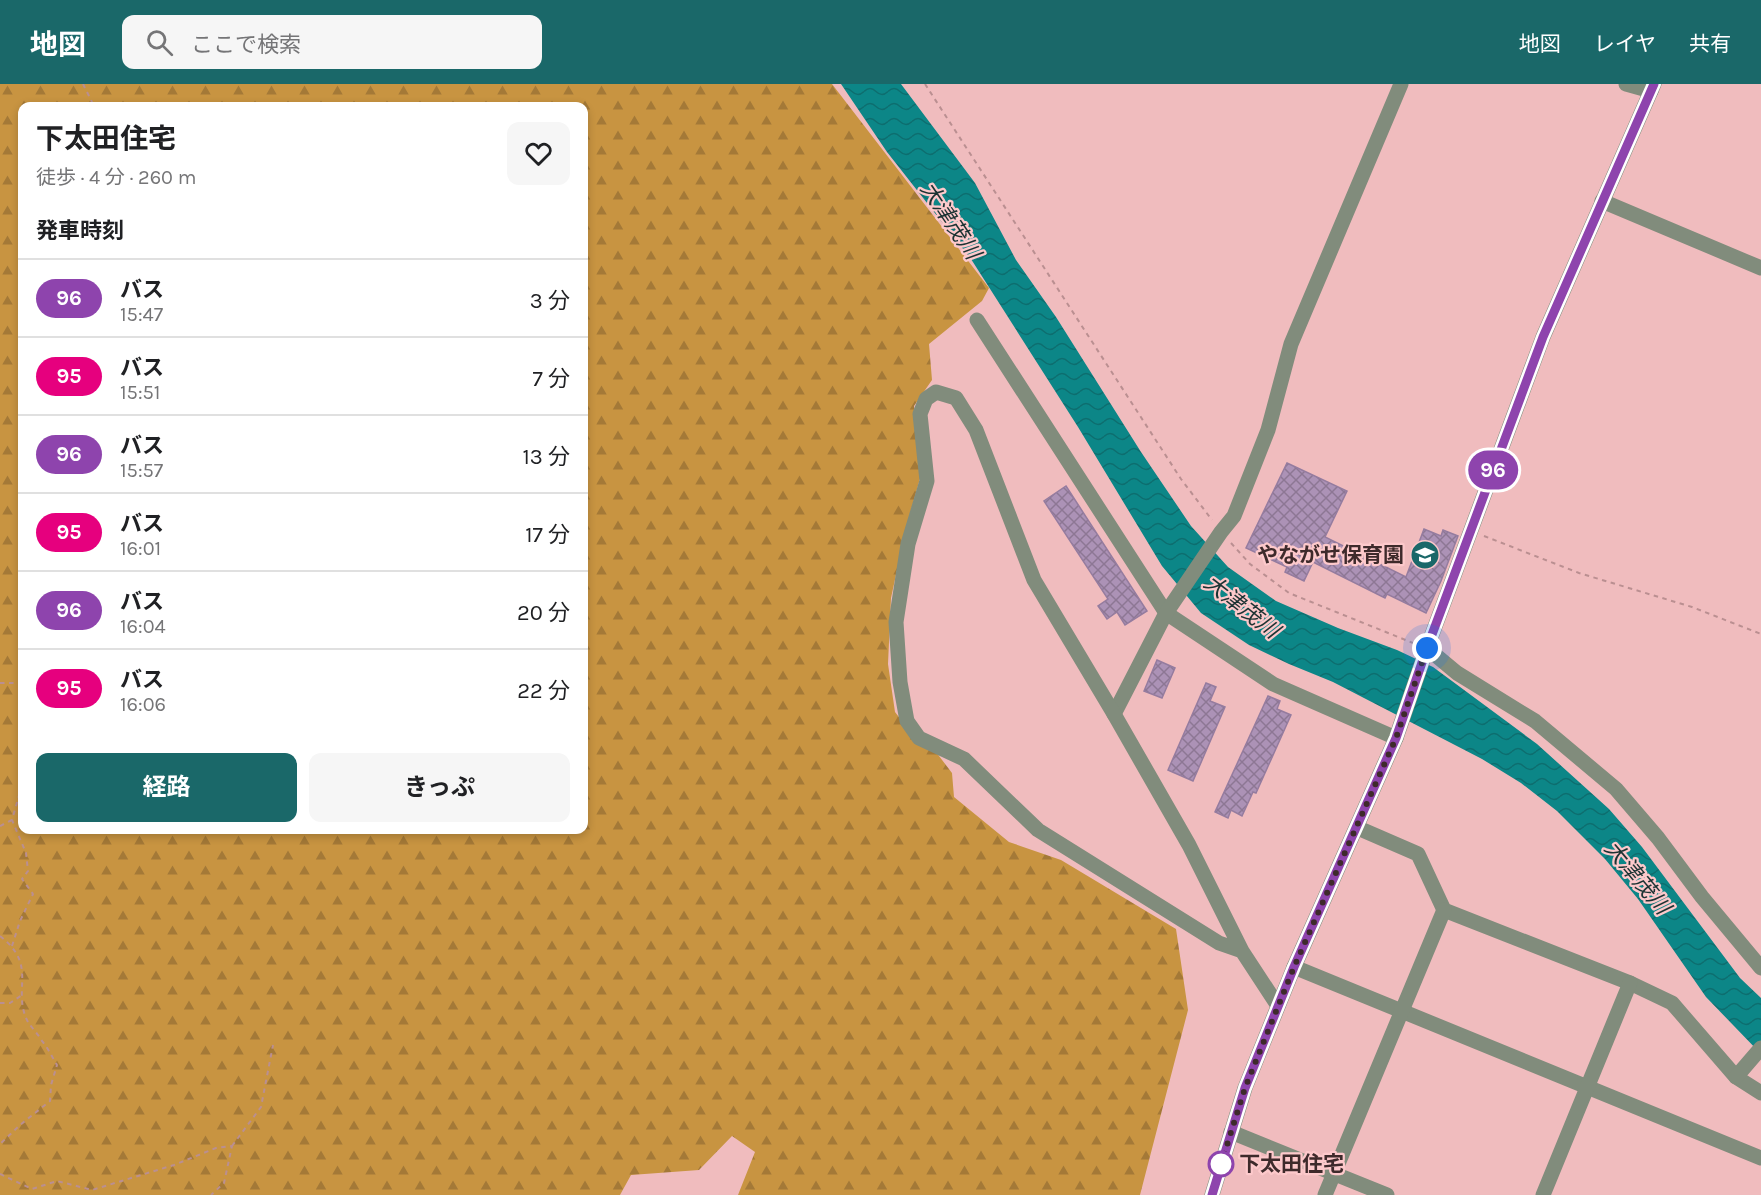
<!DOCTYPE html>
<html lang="ja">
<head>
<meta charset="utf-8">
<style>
  body { margin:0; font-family:Karla,"Noto Sans JP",sans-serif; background:#f6f6f6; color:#202124; height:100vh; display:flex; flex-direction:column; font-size:22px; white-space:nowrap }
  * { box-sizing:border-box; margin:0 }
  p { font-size:20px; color:#757577 }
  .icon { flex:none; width:33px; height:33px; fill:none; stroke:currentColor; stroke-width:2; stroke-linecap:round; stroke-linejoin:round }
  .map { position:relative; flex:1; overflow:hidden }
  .panel { position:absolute; left:18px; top:18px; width:570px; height:732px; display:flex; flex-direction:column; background:#fff; border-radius:12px; box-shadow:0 3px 9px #0003 }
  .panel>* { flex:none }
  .badge { padding:0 12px; border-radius:20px; font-size:21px; line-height:39px }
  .you { position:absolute; width:30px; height:30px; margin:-15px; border:4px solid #fff; border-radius:50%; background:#1a73e8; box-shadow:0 0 0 9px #1a73e833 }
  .map>.badge { position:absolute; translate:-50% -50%; box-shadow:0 0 0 3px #fff }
  h2 { padding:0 18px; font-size:22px; line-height:54px }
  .round { display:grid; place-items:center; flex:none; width:63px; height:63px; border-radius:12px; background:#f6f6f6 }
  .head { display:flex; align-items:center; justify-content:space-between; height:102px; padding:0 18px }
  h1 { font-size:28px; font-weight:700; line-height:45px }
  .cta { display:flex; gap:12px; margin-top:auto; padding:12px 18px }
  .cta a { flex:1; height:69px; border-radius:12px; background:#1a6869; color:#fff; font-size:24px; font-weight:700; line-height:69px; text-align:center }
  .cta a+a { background:#f6f6f6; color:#202124 }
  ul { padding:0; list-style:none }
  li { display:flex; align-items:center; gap:18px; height:78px; padding:0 18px; border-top:2px solid #e0e0e0 }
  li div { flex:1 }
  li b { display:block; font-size:22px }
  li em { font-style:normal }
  li .badge { min-width:66px; font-weight:700; text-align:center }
  header { display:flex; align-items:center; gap:36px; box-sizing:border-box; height:84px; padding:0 30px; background:#1a6869; color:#fff }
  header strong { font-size:28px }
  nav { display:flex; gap:33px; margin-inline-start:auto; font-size:21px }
  .search { width:420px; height:54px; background:#f6f6f6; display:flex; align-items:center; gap:15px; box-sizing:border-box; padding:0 21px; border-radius:12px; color:#757577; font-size:22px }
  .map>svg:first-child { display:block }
  .forest { fill:url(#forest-firs); fill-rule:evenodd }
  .water { fill:url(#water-waves) }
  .building { fill:url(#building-cross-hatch); stroke:#957c9f; stroke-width:1.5 }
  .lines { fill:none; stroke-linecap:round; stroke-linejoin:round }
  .path { stroke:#ba8f91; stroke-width:2; stroke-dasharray:4.5 4.5; stroke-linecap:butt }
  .minor { stroke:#818c7c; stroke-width:15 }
  .line-casing { stroke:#fff; stroke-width:14 }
  .line { stroke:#8e44ad; stroke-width:9 }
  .walk { stroke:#3e2a2b; stroke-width:6; stroke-dasharray:0 10.8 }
  .stop-dot { fill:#fff; stroke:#8e44ad; stroke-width:3 }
  .labels { text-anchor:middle; stroke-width:4.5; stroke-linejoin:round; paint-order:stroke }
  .poi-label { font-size:21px; font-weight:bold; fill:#3e2a2b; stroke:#fdc9cb; text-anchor:end }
  .stop-label { font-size:21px; font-weight:bold; fill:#3e2a2b; stroke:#fdc9cb; text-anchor:start }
  .water-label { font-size:22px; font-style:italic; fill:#1c3333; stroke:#fdc9cb }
</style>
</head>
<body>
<header>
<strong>地図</strong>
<div class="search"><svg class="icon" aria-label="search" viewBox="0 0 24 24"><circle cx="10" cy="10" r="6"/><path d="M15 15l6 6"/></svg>ここで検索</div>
<nav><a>地図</a><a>レイヤ</a><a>共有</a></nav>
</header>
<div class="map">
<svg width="1761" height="1111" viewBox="0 0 1761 1111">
  <defs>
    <pattern id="forest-firs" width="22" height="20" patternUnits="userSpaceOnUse" patternTransform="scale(1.5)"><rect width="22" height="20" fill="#c89441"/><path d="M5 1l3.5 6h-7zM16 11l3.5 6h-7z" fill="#a47937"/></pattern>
    <pattern id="water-waves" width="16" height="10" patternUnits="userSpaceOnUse" patternTransform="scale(1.5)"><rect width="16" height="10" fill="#0c8687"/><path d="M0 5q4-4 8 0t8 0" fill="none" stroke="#0d6e6f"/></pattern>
    <pattern id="building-cross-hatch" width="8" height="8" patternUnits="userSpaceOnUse" patternTransform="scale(1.5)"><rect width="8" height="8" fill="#ac92b6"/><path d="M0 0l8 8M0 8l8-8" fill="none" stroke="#8d7794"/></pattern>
  </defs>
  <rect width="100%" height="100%" fill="#f0bcbe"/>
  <path class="forest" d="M0 0H832L989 204 982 217 929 260 932 296 914 322 921 391 906 444 891 514 888 580 895 628 912 650 923 651 952 689 954 713 1009 758 1061 776 1176 845 1188 926 1140 1111H738L755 1068 732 1052 699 1086 631 1091 620 1111H0ZM22 22H584V746H22Z"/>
  <polygon class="water" points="841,0 901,0 975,99 1016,176 1056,233 1141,368 1191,442 1228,483 1276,517 1338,544 1397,566 1433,583 1537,660 1609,725 1642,763 1740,894 1761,914 1761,970 1706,913 1638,815 1605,775 1557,727 1521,699 1482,675 1333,598 1289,580 1249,561 1201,529 1162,482 1078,343 971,175 887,68"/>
  <g class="building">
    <polygon points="1287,379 1347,407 1325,453 1406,493 1424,445 1441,452 1443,446 1458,452 1441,497 1426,529 1387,510 1385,514 1313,478 1304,497 1285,488 1287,483 1246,464"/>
    <polygon points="1066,402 1147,527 1125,541 1117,528 1107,535 1098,522 1108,515 1044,417"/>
    <polygon points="1157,576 1175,584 1162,614 1144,607"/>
    <polygon points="1206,599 1216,603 1210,617 1225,623 1193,697 1168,686"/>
    <polygon points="1268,612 1280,617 1277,625 1291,631 1256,709 1253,708 1242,732 1231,726 1228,734 1215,728"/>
  </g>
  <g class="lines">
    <g class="path">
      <polyline points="83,0 94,22"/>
      <polyline points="925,0 1181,395 1212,436"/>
      <polyline points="1484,452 1579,489 1692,523 1761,550"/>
      <polyline points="1231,459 1250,480 1289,509 1413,559"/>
      <polyline points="22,509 20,511 22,553"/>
      <polyline points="0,599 22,599"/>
      <polyline points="0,742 12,736"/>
      <path d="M0 852C39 882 11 906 28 938 32 944 38 950 42 957 48 964 52 973 57 981L51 1001 50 1017 20 1041 0 1060"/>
      <polyline points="12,862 20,837 33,810 22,795 28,787 26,769 12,736 22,701"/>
      <polyline points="0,919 10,919 22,911"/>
      <polyline points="232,1062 261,1023 273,961"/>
      <polyline points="0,1090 32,1105 57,1097 92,1106 174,1081 216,1064 232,1062 224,1099 211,1111"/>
    </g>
    <g class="minor">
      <polyline points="1626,0 1651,7"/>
      <polyline points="1602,117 1761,184"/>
      <polyline points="977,236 1166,529 1273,600 1396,654"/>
      <polyline points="1427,564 1457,589 1535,637 1616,705 1658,754 1702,813 1761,884"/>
      <polyline points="1114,630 1166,529 1221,448 1234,432 1268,346 1291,260 1401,0"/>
      <polyline points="1358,744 1418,770 1444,826 1630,899 1672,919 1736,993 1761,1009"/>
      <polyline points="1242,867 1219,859 1038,746 964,675 919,654 907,637 900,598 896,538 908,460 927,397 920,330 926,315 936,308 956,314 976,346 1034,496 1114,630 1189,761 1242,867 1278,922"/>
      <polyline points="1294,883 1761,1074"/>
      <polyline points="1736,993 1761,964"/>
      <polyline points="1231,1048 1387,1111"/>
      <polyline points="1212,1111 1245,1004 1294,883 1396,654 1427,564 1543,253 1654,0"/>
      <polyline points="1325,1111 1444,826"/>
      <polyline points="1543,1111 1630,899"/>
    </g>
  </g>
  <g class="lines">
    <g class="line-casing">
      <polyline id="line" points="1212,1111 1245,1004 1294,883 1396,654 1427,564 1543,253 1654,0"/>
    </g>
    <use href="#line" class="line"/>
    <polyline class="walk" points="1221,1080 1245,1004 1294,883 1396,654 1427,564"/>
  </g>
  <defs>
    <g id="school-disc" transform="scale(1.5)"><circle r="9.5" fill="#1a6869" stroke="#fdc9cb"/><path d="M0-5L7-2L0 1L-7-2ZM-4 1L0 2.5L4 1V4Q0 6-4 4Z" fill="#fff"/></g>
  </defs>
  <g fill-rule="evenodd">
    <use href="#school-disc" x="1425" y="471"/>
  </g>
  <circle class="stop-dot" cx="1221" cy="1080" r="12"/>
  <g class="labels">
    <g class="poi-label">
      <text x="1404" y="478">やながせ保育園</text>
    </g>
    <g class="stop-label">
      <text x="1239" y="1087">下太田住宅</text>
    </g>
    <g class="water-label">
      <text transform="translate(951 136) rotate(56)" y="8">大津茂川</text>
      <text transform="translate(1242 522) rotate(38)" y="8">大津茂川</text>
      <text transform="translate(1638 793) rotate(50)" y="8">大津茂川</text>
    </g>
  </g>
</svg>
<div class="you" style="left:1427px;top:564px"></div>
<b class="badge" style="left:1493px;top:386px;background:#8e44ad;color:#fff">96</b>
<section class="panel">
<div class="head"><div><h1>下太田住宅</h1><p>徒歩 · 4 分 · 260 m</p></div><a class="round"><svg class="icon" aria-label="heart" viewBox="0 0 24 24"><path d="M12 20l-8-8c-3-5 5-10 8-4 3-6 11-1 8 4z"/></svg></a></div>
<h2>発車時刻</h2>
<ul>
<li><span class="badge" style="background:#8e44ad;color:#fff">96</span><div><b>バス</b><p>15:47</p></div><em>3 分</em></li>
<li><span class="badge" style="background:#e6007e;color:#fff">95</span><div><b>バス</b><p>15:51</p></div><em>7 分</em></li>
<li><span class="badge" style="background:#8e44ad;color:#fff">96</span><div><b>バス</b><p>15:57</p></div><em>13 分</em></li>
<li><span class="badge" style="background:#e6007e;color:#fff">95</span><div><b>バス</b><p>16:01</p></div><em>17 分</em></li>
<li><span class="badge" style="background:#8e44ad;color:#fff">96</span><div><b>バス</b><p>16:04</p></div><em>20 分</em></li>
<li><span class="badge" style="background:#e6007e;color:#fff">95</span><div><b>バス</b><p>16:06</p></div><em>22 分</em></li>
</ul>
<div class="cta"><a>経路</a><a>きっぷ</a></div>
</section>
</div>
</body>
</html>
